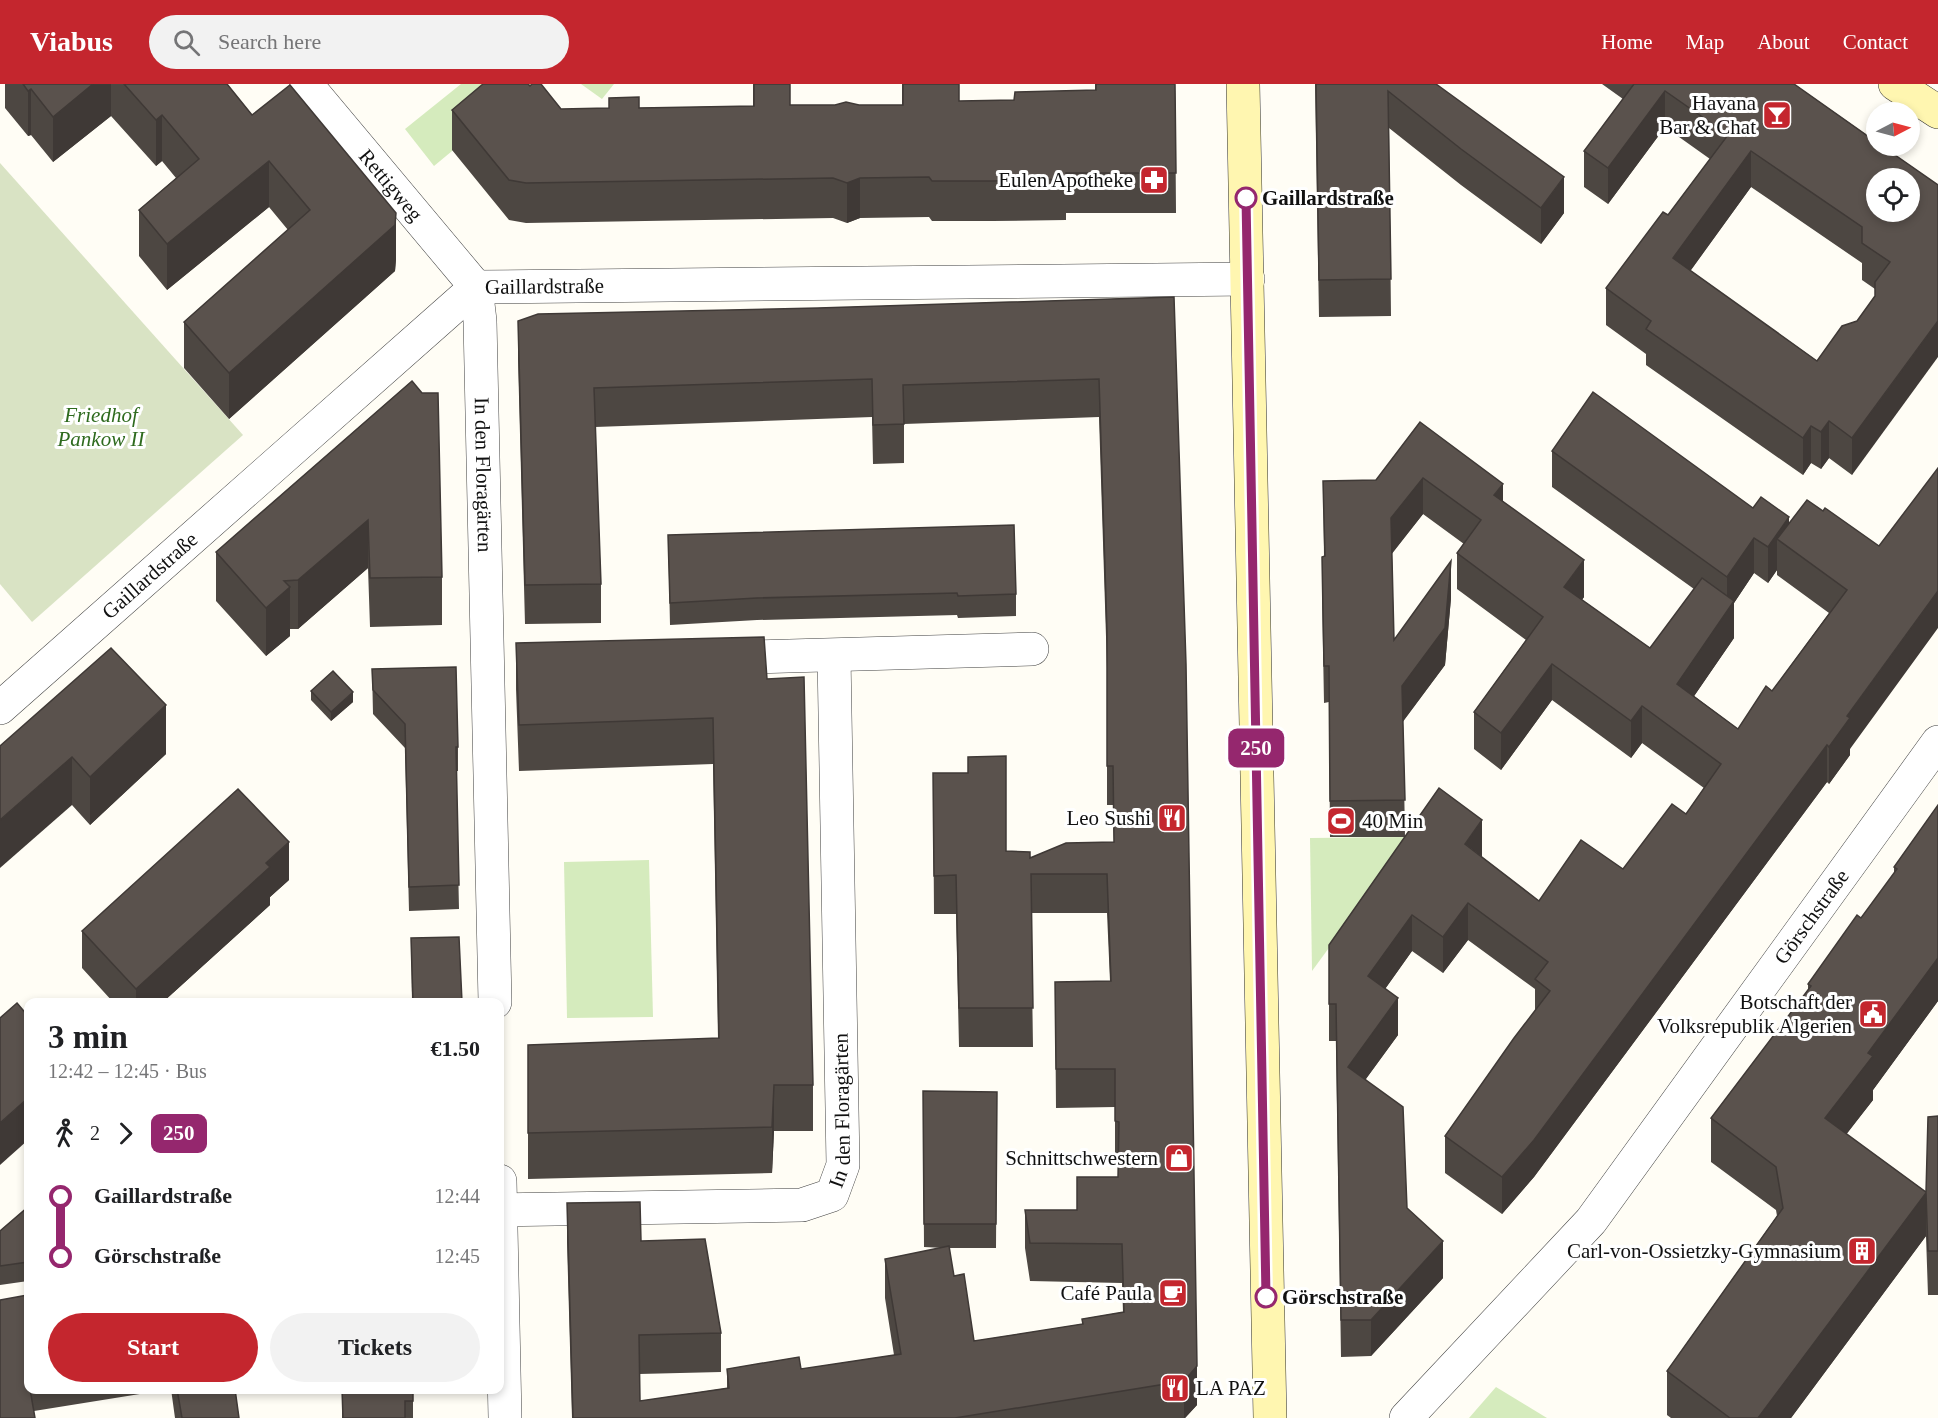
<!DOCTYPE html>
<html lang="en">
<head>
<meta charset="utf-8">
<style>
  body { margin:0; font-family:"Times New Roman",serif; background:#f2f2f2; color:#202124; height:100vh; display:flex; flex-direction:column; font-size:22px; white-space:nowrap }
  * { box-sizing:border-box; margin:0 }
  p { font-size:20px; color:#757577 }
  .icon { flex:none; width:33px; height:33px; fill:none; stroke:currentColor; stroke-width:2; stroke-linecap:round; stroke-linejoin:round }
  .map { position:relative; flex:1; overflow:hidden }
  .sheet { position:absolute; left:24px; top:914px; width:480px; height:396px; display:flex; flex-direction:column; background:#fff; border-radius:12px; box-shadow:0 3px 9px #0003 }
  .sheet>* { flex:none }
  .badge { padding:0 12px; border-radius:9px; font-size:21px; line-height:39px }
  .needle { width:39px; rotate:84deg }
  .controls { position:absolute; left:1866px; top:18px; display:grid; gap:12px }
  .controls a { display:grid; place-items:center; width:54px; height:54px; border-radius:50%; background:#fff; box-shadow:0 3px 9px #0003; font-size:30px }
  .map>.badge { position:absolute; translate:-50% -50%; box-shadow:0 0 0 3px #fff }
  .legs { display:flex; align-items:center; gap:9px; height:66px; padding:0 24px; font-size:20px }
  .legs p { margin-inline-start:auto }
  .summary { display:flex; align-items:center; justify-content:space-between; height:102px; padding:0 24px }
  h1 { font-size:33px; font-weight:700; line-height:45px }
  .action { display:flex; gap:12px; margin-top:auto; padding:12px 24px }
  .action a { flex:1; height:69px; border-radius:36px; background:#c4262e; color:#fff; font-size:24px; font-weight:700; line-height:69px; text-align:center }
  .action a+a { background:#f2f2f2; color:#202124 }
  ul { padding:0 24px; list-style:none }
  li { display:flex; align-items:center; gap:21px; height:60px; font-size:22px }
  li i { display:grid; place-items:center; width:9px; height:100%; margin:0 8px; background:currentColor }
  li i::after { content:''; width:15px; height:15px; margin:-8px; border:4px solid; border-radius:50%; background:#fff }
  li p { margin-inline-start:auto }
  li:first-child i { background:linear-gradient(#0000 50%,currentColor 0) }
  li:last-child i { background:linear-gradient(currentColor 50%,#0000 0) }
  header { display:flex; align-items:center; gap:36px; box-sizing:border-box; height:84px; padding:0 30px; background:#c4262e; color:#fff }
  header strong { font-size:28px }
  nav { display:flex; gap:33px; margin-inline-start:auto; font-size:21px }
  .search { width:420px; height:54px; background:#f2f2f2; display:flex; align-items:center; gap:15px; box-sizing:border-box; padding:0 21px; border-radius:33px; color:#757577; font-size:22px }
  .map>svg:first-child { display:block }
  .green { fill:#d5ebbd }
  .cemetery { fill:#d9e3c4 }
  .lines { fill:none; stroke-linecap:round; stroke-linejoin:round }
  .street-casing { stroke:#444; stroke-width:34 }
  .secondary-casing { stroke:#333; stroke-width:34 }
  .street { stroke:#fff; stroke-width:33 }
  .secondary { stroke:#fff6b0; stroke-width:33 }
  .wall { fill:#4d4742; fill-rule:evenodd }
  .shaded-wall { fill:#3f3936 }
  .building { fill:#5a524d; stroke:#3f3936; stroke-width:1.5; fill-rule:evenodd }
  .line-1-casing { stroke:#fff; stroke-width:14 }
  .line-1 { stroke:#95276e; stroke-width:9 }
  .stop-1-dot { fill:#fff; stroke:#95276e; stroke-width:3 }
  .labels { text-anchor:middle; stroke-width:6; stroke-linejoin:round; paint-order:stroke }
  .poi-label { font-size:21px; fill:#111; stroke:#fff; text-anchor:end }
  .street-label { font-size:21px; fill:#111; stroke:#fff }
  .stop-label { font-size:21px; font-weight:bold; fill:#111; stroke:#fff; text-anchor:start }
  .park-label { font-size:21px; font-style:italic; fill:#2f6b1f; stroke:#fff }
</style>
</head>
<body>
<header>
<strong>Viabus</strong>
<div class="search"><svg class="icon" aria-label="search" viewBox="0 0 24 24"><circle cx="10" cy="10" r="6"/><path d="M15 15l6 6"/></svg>Search here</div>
<nav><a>Home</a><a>Map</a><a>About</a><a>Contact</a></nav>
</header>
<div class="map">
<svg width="1938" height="1334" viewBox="0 0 1938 1334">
  <rect width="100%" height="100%" fill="#fffdf5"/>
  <g class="green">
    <polygon points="461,0 533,0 434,82 405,45"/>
    <polygon points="581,0 614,0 602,15"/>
    <polygon points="1410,753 1312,887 1310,754"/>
    <polygon points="649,776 653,933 567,934 564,778"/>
    <polygon points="1496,1303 1547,1334 1469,1334"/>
  </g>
  <polygon class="cemetery" points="0,79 243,351 32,538 0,500"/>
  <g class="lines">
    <g class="street-casing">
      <g id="street">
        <path id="s1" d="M306 0 476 203"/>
        <path id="s2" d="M476 203 480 237 495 918"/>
        <polyline points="721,574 1032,565"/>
        <path id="s3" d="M0 624 476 203 1248 195"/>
        <polyline points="500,1097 505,1334"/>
        <path id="s4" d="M500 1126 802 1121 832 1111 843 1081 834 572"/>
        <path id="s5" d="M1406 1334 1591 1137 1938 658"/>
      </g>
    </g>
    <g class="secondary-casing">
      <g id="secondary">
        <polyline points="1243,0 1270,1334"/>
        <polyline points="1895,0 1938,28"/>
      </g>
    </g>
    <use href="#street" class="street"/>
    <use href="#secondary" class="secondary"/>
  </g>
  <g class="wall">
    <polygon points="5,0 227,0 252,31 396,175 395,187 229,335 184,284 184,238 288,146 269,123 167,206 139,172 139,126 176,94 162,77 156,82 111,32 53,78 31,51 28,52 5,24"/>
    <polygon points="753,0 790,0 790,21 902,21 902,0 959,0 959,17 1014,16 1095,6 1095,0 1175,0 1176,129 1066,129 1066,136 992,137 932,137 929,133 860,134 847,139 833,134 526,139 509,136 452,66 452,26 530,2 561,25 753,22"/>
    <polygon points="1315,0 1436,0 1564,129 1541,160 1461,101 1389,44 1391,232 1319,233"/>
    <path d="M1602 0H1794L1938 101 1852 391 1829 374 1821 385 1811 379 1803 391 1646 281V270L1606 241V204L1668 131 1710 75 1665 43 1608 120 1584 103V67L1623 15ZM1751 103 1862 179V196L1875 205V212L1857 237 1817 277 1690 187Z"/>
    <polygon points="1174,213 1197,1321 1185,1334 572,1334 567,1158 567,1119 641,1157 721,1249 721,1288 639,1290 640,1317 727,1304 727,1285 801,1285 894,1271 885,1214 885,1175 944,1164 924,1163 923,1007 997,1008 996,1164 949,1164 954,1192 974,1257 1082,1240 1082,1235 1123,1228 1122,1199 1030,1197 1025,1164 1025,1126 1077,1126 1118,1093 1118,1076 1115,1076 1115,1023 1056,1024 1055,898 1110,897 1107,829 1031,829 1033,963 959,963 956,830 934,830 933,689 1006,767 1030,774 1114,758 1113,721 1107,721 1107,584 1099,333 904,340 904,379 873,380 872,333 595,343 601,500 601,539 525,540 518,275 518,237 818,224"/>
    <polygon points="412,297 442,493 442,541 370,543 368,484 298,545 290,545 290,552 266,572 216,517 216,468"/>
    <path d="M1420 338 1503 417 1584 513 1582 516 1650 564 1694 505 1552 403V367L1753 424 1789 439 1879 462 1850 665V671L1829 700 1827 698 1534 1093 1502 1130 1445 1089V1052L1535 927V905L1468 856 1443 889 1412 867 1385 905 1398 951 1366 995 1407 1124 1443 1194 1371 1272 1341 1273 1336 957H1329V861L1405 753H1330L1329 618 1324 619 1322 509V473L1324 472 1323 397 1376 396ZM1423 430 1464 460 1457 469V505L1526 556 1474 628V665L1501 686 1552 616 1631 674 1642 659 1704 704 1686 730 1623 785 1539 817 1482 773 1405 753 1403 637 1445 581 1451 514 1394 556 1392 469ZM1777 486V491L1829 529 1772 607 1738 645 1694 612 1734 554V519L1754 489 1768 499Z"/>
    <polygon points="668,451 1016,510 1016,532 958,534 957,531 757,536 670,541"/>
    <polygon points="516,559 767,595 813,1001 813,1047 774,1047 772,1089 528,1095 528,961 718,955 713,680 519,687 516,605"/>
    <polygon points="372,585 458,663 458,687 456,687 459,825 409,827 405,664 373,630"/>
    <polygon points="311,607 353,618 331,637 311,616"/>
    <polygon points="0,662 166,670 90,741 72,721"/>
    <polygon points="1938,721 1938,917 1873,1006 1873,1016 1846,1050 1926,1108 1938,1032 1938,1211 1928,1211 1926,1152 1791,1334 1671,1334 1667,1331 1667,1287 1777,1132 1776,1126 1711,1078 1711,1034 1808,906 1808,900 1861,834 1894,790 1894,783"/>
    <polygon points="289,796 270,813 270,821 163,918 113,918 82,884 82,847"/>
    <polygon points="411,854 462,918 412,918"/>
    <polygon points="28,1123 28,1197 0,1201 0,1147"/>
    <polygon points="28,1211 28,1305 235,1305 239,1334 175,1334 171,1305 34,1327 0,1334"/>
    <rect x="342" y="1305" width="71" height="29"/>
  </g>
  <g class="shaded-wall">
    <polygon points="93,0 111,0 111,32 53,78 53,33"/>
    <polygon points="31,5 31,51 28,52 28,7"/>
    <polygon points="1665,7 1665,43 1608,120 1608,84"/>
    <polygon points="162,31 162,77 156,82 156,36"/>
    <polygon points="1751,67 1751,103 1673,211 1673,174"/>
    <polygon points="269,77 269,123 167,206 167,160"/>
    <polygon points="1564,93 1564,129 1541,160 1541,124"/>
    <polygon points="860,94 860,134 847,139 847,99"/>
    <polygon points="396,129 396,175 395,187 229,335 229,289"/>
    <polygon points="1938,237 1938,273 1852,391 1852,354"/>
    <polygon points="1829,337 1829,374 1821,385 1821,348"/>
    <polygon points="1811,342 1811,379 1803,391 1803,354"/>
    <polygon points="1423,394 1423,430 1391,471 1391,434"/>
    <polygon points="1503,400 1503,437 1494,411"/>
    <polygon points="1789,433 1789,464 1777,455 1777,486 1768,499 1768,463"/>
    <polygon points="368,436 368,484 298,545 298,496"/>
    <polygon points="1754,454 1754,489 1734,519 1734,554 1677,637 1677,600 1727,527 1727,493"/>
    <polygon points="1584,476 1584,513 1564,540 1564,503"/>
    <polygon points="1451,477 1451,514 1445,581 1402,639 1402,602"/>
    <polygon points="290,503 290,552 266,572 266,524"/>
    <polygon points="1938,507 1938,544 1850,665 1850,671 1829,700 1829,663 1847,632"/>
    <polygon points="1552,580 1552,616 1501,686 1501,649"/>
    <polygon points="353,608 353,618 331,637 331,628"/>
    <polygon points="166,621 166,670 90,741 90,693"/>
    <polygon points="1642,622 1642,659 1631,674 1631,637"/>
    <polygon points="1827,661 1827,698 1534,1093 1502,1130 1502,1093"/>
    <polygon points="72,673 72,721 0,784 0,736"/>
    <polygon points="1482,736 1482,773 1465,760"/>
    <polygon points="289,758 289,796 270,813 270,821 163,918 136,918 136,905 266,779"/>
    <polygon points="1468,819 1468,856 1443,889 1443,853"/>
    <polygon points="1412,831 1412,867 1368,929 1368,892"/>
    <polygon points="1938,874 1938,917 1873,1006 1873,1016 1825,1078 1825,1034 1868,969"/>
    <polygon points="1398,914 1398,951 1348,1019 1348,983"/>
    <polygon points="774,1001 774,1047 772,1089 772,1043"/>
    <polygon points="28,1014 28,1056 0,1081 0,1039"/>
    <polygon points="1926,1109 1926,1152 1791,1334 1758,1334"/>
    <polygon points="1443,1157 1443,1194 1371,1272 1371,1236"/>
    <polygon points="1197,1282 1197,1321 1185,1334 1184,1334 1184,1297"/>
  </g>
  <g class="building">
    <polygon points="23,0 93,0 53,33 31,5 28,7"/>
    <polygon points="124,0 227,0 252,31 290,1 396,129 395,141 229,289 184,238 310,126 269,77 167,160 139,126 199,75 162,31 156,36"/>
    <polygon points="483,0 528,0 530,2 532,0 541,0 561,25 609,24 609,14 639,13 639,24 754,22 754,0 790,0 790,21 835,21 846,18 859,21 903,21 903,0 959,0 959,17 1014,16 1015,8 1096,6 1096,0 1175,0 1176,89 1066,89 1066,95 992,97 932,97 929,93 860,94 847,99 833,94 526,99 509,96 452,26"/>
    <polygon points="1316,0 1436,0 1564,93 1541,124 1461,65 1388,7 1391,195 1319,196"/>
    <path d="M1634 0H1794L1876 58V62H1882L1938 101V237L1852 354 1829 337 1821 348 1811 342 1803 354 1646 245 1651 237 1606 204 1663 128 1668 131 1728 51 1665 7 1608 84 1584 67ZM1751 67 1862 143V159L1890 178 1875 198V212L1857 237 1842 242 1817 277 1673 174ZM1876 94H1910V128H1876Z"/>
    <polygon points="1174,213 1186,580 1197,1282 1184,1297 955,1334 573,1334 567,1119 640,1118 641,1157 705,1155 721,1249 639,1251 640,1317 729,1304 727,1285 799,1273 801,1285 901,1270 885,1175 949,1162 954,1192 964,1190 974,1257 1083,1240 1082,1235 1124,1228 1122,1160 1030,1159 1025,1126 1077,1126 1077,1093 1118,1093 1119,1038 1115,1037 1115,985 1056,985 1055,898 1111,897 1107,790 1031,790 1033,924 959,924 956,791 934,792 933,689 968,689 968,673 1006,672 1006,767 1030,768 1030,774 1066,759 1114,758 1113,682 1107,682 1107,548 1099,295 903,301 904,340 873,341 872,295 594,304 601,500 525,501 518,237 538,230 818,224"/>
    <polygon points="412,297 422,309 438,309 442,493 370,494 368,436 298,496 284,497 290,503 266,524 216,468"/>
    <polygon points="1593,308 1753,424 1761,413 1789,433 1768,463 1754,454 1727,493 1552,367"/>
    <polygon points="1420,338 1503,400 1494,411 1584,476 1564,503 1650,564 1702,494 1734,517 1677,600 1738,645 1766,602 1772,607 1847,506 1777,455 1807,416 1823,427 1825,424 1879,462 1938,384 1938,507 1847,632 1850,634 1829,663 1827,661 1534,1056 1502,1093 1445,1052 1514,954 1550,907 1535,895 1548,878 1468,819 1443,853 1412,831 1368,892 1398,914 1348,983 1403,1023 1407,1124 1443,1157 1371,1236 1341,1236 1336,920 1329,920 1329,861 1439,704 1482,736 1465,760 1539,817 1581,756 1623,785 1672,720 1686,730 1721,680 1642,622 1631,637 1552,580 1501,649 1474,628 1543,533 1457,469 1481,436 1423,394 1391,434 1394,556 1451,477 1445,544 1402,602 1405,716 1330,717 1329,582 1324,582 1322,473 1325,472 1323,397 1376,396"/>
    <polygon points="1014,441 1016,510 958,512 957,509 757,514 670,519 668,451"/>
    <polygon points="764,553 767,595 804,593 813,1001 774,1001 772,1043 528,1049 528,961 719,954 713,634 519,641 516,559"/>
    <polygon points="111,564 166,621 90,693 72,673 0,736 0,662"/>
    <polygon points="456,583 458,663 456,663 459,801 409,803 405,640 373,606 372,585"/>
    <polygon points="333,587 353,608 331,628 311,607"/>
    <polygon points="238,705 289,758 266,779 270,783 136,905 82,847"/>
    <polygon points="1938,721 1938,874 1868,969 1873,972 1825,1034 1926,1108 1928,1033 1938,1032 1938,1167 1928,1167 1926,1109 1758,1334 1730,1334 1667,1287 1783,1124 1776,1083 1711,1034 1811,902 1808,900 1857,831 1861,834 1897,785 1894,783"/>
    <polygon points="459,853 462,918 413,918 411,854"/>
    <polygon points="17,919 28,932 28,1014 0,1039 0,934"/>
    <polygon points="923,1007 997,1008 996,1140 924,1140"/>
    <polygon points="28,1123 28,1178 0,1182 0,1147"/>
    <polygon points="28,1211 28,1286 27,1286 28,1305 30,1305 35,1334 0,1334 0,1216"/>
    <polygon points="177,1305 235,1305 239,1334 182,1334"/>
    <polygon points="342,1305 413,1305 413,1317 405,1317 405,1334 343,1334"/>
  </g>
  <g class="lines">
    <g class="line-1-casing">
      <polyline id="line-1" points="1246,114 1266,1213"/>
    </g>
    <use href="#line-1" class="line-1"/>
  </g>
  <defs>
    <g id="bar-square" transform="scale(1.5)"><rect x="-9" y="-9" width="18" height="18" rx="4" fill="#c4262e" stroke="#fff"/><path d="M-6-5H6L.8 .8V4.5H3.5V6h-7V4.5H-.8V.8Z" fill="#fff"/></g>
    <g id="pharmacy-square" transform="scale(1.5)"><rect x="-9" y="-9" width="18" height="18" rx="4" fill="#c4262e" stroke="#fff"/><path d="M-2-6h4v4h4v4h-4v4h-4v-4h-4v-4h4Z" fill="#fff"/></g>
    <g id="restaurant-square" transform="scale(1.5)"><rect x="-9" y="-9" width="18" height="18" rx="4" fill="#c4262e" stroke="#fff"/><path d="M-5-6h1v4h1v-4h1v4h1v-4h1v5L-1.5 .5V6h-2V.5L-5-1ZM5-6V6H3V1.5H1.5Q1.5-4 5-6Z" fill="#fff"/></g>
    <g id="stadium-square" transform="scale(1.5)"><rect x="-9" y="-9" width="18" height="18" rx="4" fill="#c4262e" stroke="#fff"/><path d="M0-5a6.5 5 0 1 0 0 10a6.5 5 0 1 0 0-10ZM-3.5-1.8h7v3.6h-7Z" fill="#fff"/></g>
    <g id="civic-square" transform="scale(1.5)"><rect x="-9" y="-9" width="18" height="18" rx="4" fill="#c4262e" stroke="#fff"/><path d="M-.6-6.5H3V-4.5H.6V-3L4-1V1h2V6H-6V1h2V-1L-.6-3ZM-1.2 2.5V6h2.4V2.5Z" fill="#fff"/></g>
    <g id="shop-square" transform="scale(1.5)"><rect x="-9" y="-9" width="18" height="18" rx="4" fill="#c4262e" stroke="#fff"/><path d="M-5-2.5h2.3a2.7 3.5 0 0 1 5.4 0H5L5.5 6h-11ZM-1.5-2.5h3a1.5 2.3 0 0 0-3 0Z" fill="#fff"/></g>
    <g id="building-square" transform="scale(1.5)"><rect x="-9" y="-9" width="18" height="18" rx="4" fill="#c4262e" stroke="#fff"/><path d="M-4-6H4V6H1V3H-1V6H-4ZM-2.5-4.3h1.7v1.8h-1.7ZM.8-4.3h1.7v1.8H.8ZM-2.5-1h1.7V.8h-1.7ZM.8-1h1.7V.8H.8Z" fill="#fff"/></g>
    <g id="cafe-square" transform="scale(1.5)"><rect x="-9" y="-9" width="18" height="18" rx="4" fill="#c4262e" stroke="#fff"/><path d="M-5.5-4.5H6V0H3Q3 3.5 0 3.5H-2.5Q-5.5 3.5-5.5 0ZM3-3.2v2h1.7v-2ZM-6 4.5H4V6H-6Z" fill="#fff"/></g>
  </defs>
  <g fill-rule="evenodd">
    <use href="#bar-square" x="1777" y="31"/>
    <use href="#pharmacy-square" x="1154" y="96"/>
    <use href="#restaurant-square" x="1172" y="734"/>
    <use href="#stadium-square" x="1341" y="737"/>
    <use href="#civic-square" x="1873" y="930"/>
    <use href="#shop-square" x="1179" y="1074"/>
    <use href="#building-square" x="1862" y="1167"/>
    <use href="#cafe-square" x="1173" y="1209"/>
    <use href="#restaurant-square" x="1175" y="1304"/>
  </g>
  <g class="stop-1-dot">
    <circle cx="1246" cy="114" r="10"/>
    <circle cx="1266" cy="1213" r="10"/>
  </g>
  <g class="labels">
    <g class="poi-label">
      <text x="1756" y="26">Havana<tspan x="1756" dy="24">Bar &amp; Chat</tspan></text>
      <text x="1133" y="103">Eulen Apotheke</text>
      <text x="1151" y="741">Leo Sushi</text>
      <text x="1362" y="744" text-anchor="start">40 Min</text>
      <text x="1852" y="925">Botschaft der<tspan x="1852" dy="24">Volksrepublik Algerien</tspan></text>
      <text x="1158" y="1081">Schnittschwestern</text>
      <text x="1841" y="1174">Carl-von-Ossietzky-Gymnasium</text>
      <text x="1152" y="1216">Café Paula</text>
      <text x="1196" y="1311" text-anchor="start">LA PAZ</text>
    </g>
    <g class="street-label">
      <text dy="7" stroke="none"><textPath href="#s1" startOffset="132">Rettigweg</textPath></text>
      <text dy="7" stroke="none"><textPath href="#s3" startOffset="704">Gaillardstraße</textPath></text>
      <text dy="7" stroke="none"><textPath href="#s2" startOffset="188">In den Floragärten</textPath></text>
      <text dy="7" stroke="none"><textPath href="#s3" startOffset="200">Gaillardstraße</textPath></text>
      <text dy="7" stroke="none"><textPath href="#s5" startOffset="646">Görschstraße</textPath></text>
      <text dy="7" stroke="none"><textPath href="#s4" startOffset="420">In den Floragärten</textPath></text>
    </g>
    <g class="stop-label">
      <text x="1262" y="121">Gaillardstraße</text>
      <text x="1282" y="1220">Görschstraße</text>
    </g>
    <g class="park-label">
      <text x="101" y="338">Friedhof<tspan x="101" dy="24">Pankow II</tspan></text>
    </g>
  </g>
</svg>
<div class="controls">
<a><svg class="needle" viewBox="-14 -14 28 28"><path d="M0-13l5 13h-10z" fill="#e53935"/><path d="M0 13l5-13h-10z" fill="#757577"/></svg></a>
<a><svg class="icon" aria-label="locate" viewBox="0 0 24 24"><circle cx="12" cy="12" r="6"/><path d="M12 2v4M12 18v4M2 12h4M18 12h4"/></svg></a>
</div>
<b class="badge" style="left:1256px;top:664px;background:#95276e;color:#fff">250</b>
<section class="sheet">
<div class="summary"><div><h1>3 min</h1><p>12:42 – 12:45 · Bus</p></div><b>€1.50</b></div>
<div class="legs"><svg class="icon" aria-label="walk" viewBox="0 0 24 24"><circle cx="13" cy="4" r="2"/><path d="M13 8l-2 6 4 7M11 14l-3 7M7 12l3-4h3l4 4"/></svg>2<svg class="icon" aria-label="forward" viewBox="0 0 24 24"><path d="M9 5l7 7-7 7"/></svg><b class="badge" style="background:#95276e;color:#fff">250</b></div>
<ul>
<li><i style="color:#95276e"></i><b>Gaillardstraße</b><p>12:44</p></li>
<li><i style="color:#95276e"></i><b>Görschstraße</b><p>12:45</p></li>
</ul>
<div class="action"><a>Start</a><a>Tickets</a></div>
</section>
</div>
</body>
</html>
